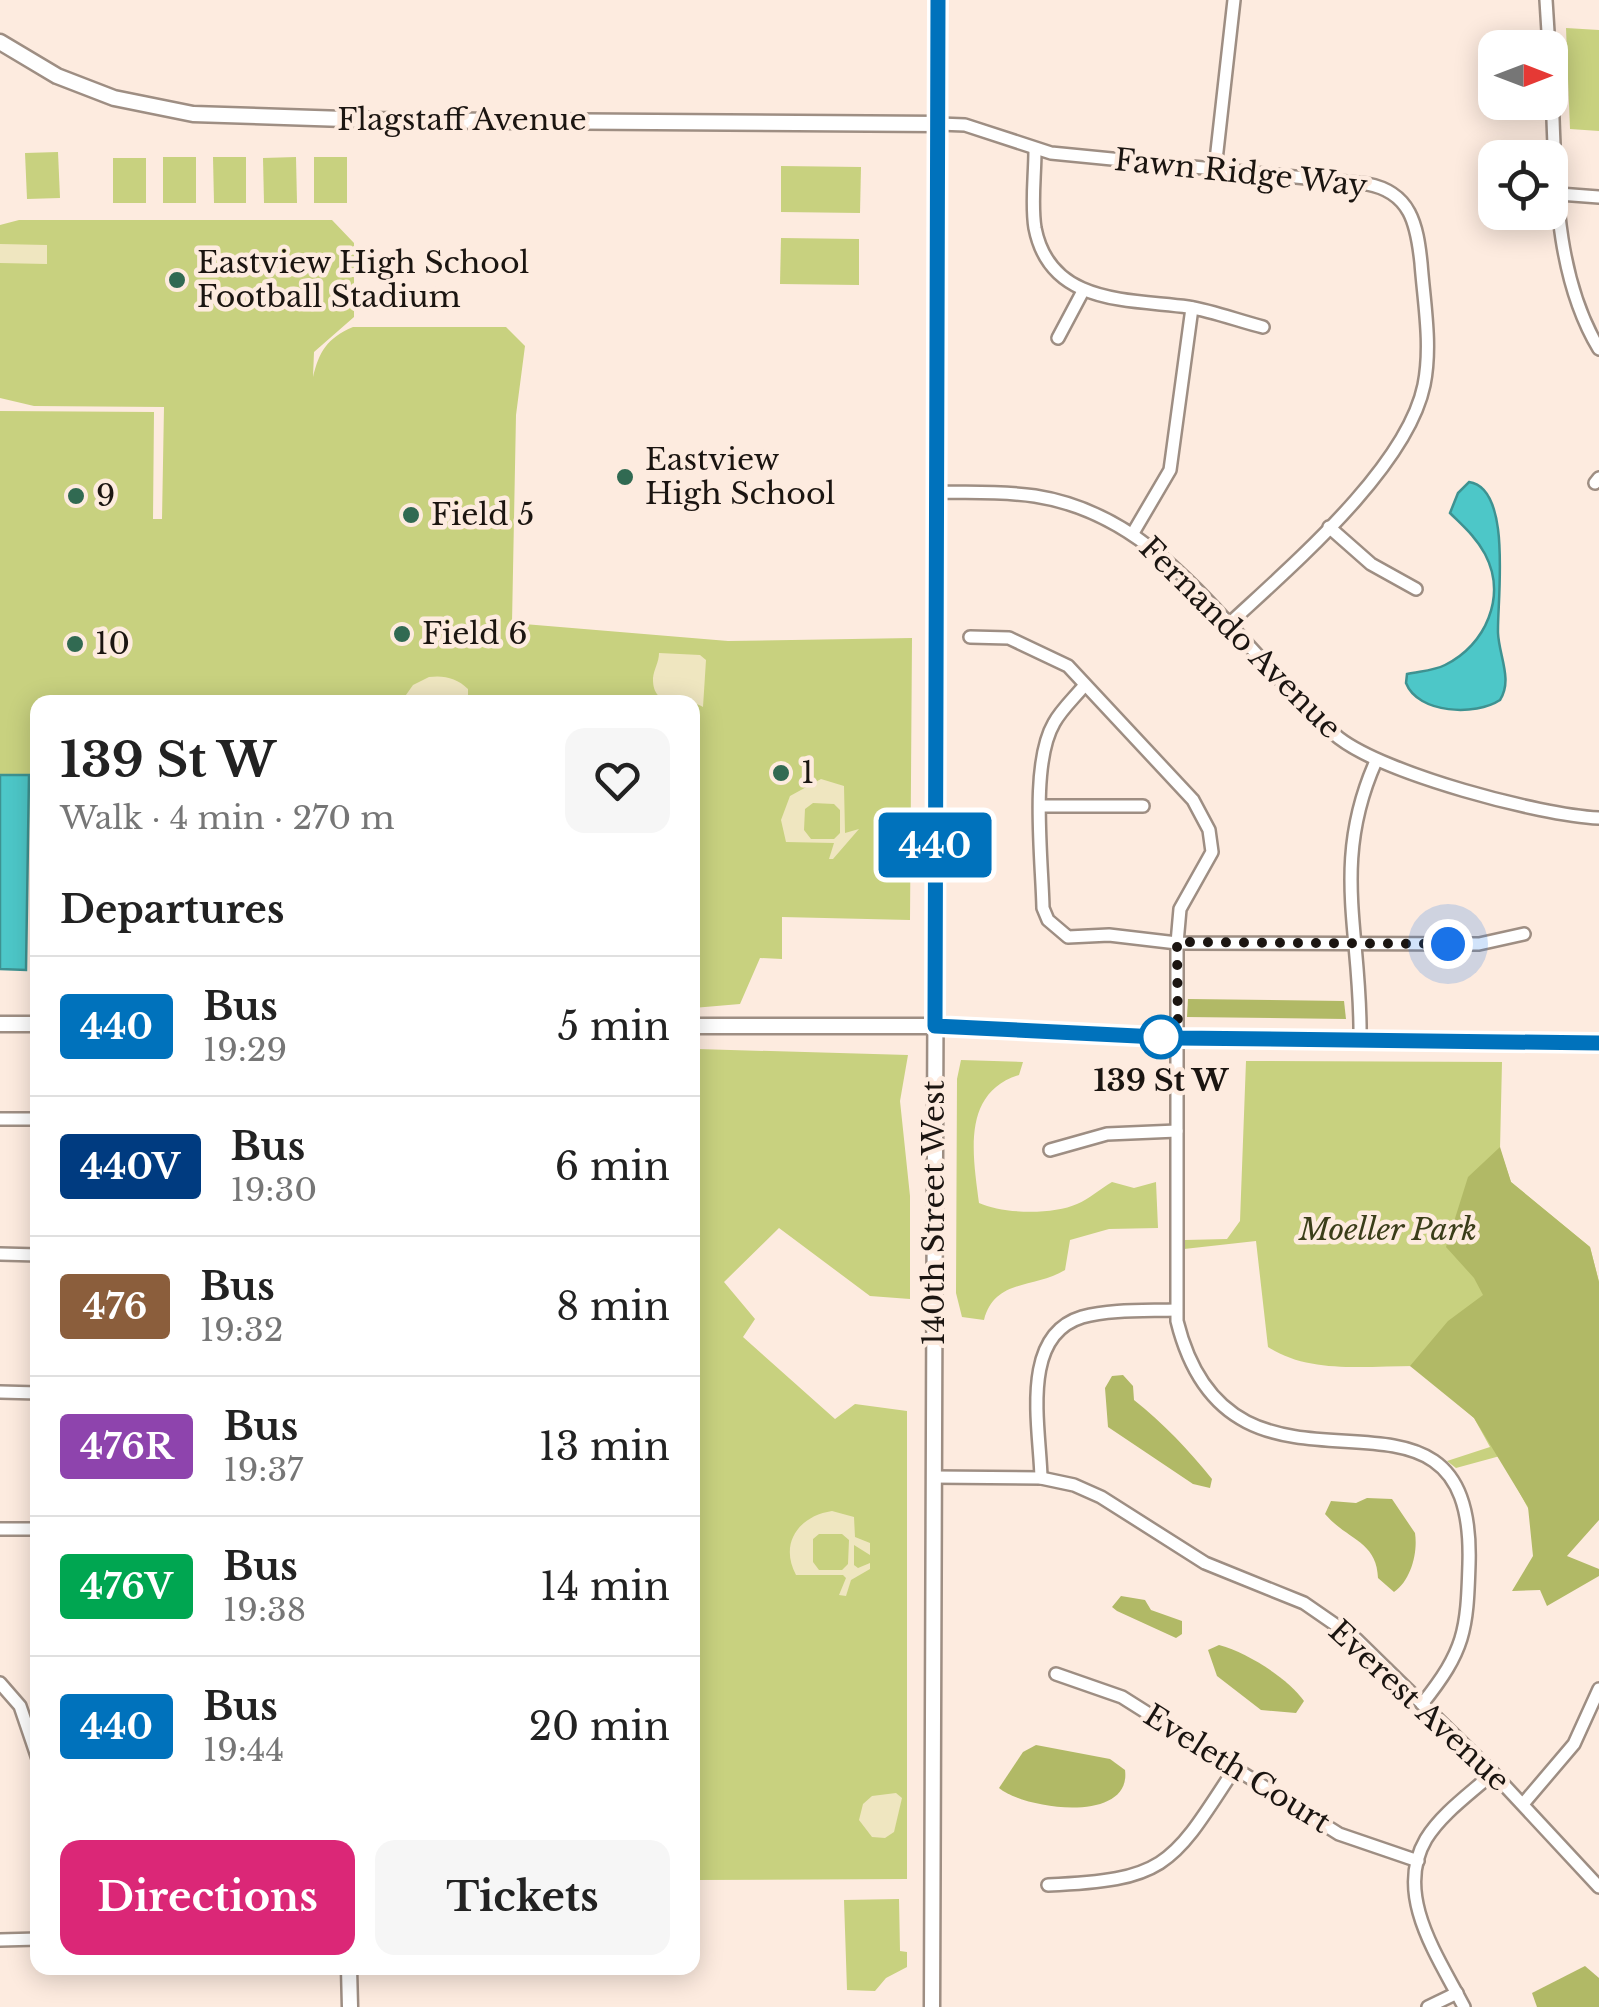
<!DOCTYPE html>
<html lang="en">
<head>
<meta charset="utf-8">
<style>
  body { margin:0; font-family:"Libre Baskerville",serif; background:#f6f6f6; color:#222; height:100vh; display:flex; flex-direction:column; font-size:38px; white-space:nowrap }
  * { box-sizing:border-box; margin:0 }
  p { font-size:32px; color:#767676 }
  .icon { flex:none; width:55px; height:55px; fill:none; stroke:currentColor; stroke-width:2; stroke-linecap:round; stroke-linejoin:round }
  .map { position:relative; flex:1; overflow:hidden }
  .side { position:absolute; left:30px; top:695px; width:670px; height:1280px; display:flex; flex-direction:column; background:#fff; border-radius:20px; box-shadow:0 5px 25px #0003 }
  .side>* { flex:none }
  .badge { padding:0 20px; border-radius:8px; font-size:35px; line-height:65px }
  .needle { width:65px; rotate:90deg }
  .buttons { position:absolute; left:1478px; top:30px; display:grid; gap:20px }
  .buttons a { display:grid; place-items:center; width:90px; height:90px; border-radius:20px; background:#fff; box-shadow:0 5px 25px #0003; font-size:50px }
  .you { position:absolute; width:50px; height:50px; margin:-25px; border:8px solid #fff; border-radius:50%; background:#1a73e8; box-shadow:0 0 0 15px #1a73e833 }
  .map>.badge { position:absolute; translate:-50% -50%; box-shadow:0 0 0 5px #fff }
  h2 { padding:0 30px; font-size:38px; line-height:90px }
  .round { display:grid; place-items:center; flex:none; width:105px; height:105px; border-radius:20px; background:#f6f6f6 }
  .head { display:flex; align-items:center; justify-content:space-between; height:170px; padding:0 30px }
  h1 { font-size:48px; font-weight:800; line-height:75px }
  .primary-button { display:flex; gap:20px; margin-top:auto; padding:20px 30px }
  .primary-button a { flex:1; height:115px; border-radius:20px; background:#db2777; color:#fff; font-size:40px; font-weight:800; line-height:115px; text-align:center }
  .primary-button a+a { background:#f6f6f6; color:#222 }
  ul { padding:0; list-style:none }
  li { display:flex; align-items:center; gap:30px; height:140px; padding:0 30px; border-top:2px solid #e0e0e0 }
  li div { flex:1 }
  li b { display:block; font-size:38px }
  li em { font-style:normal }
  li .badge { min-width:110px; font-weight:700; text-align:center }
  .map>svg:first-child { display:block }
  .green { fill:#c8d17f }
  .forest { fill:#b1b966 }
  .sand { fill:#efe6c0; fill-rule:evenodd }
  .water { fill:#4dc7c8; stroke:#3e9291; stroke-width:2.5 }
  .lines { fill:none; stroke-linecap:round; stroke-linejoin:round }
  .minor-casing { stroke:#9e8e83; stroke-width:16 }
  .tertiary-casing { stroke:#9e8e83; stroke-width:19 }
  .minor { stroke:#fff; stroke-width:11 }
  .tertiary { stroke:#fff; stroke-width:14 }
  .line-casing { stroke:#fff; stroke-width:22 }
  .line { stroke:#0072bc; stroke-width:15 }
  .walk { stroke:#1b1511; stroke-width:10; stroke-dasharray:0 18 }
  .poi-dot { fill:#316a52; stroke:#fdebdf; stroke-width:4 }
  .stop-dot { fill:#fff; stroke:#0072bc; stroke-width:5 }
  .labels { text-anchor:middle; stroke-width:9; stroke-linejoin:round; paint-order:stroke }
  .street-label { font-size:30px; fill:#1b1511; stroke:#fdebdf }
  .poi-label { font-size:30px; fill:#1b1511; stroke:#fdebdf; text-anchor:start }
  .stop-label { font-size:30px; font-weight:bold; fill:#1b1511; stroke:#fdebdf }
  .park-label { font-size:30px; font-style:italic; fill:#3a3d19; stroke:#fdebdf }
</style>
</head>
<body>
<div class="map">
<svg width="1599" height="2007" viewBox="0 0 1599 2007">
  <rect width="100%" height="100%" fill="#fdebdf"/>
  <g class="green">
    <polygon points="1566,28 1599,30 1599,131 1570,129"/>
    <polygon points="58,152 60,198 27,199 25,153"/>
    <rect x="163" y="157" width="33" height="46"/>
    <polygon points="213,157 246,157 246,203 214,203"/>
    <polygon points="296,157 297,203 264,203 263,158"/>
    <rect x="314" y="157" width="33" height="46"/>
    <rect x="113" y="158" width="33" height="45"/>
    <polygon points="781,166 861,167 860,213 781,212"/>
    <path d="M19 220H332L354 243V317L314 352 313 377C319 352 327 338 353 327H506L525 346 516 415 512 623 728 641 912 638 910 920 782 917V959L760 958 740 1004 693 1008 692 702H38V998H33L29 776 0 775V411L154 412 153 519H162L164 407 34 406 0 398V225Z"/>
    <polygon points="781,238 859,239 859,285 780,284"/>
    <polygon points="697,1049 908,1055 900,1101 910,1196 910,1299 870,1296 779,1228 724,1282 755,1319 743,1337 835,1419 855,1404 907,1411 907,1879 693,1880 693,1058"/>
    <path d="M961 1060 1023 1062 1019 1075C961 1093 973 1156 979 1203 1003 1214 1053 1215 1077 1204 1089 1199 1100 1189 1112 1182L1134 1188 1156 1182 1158 1228 1109 1229 1070 1240 1065 1270C1034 1289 995 1278 984 1320L962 1317 956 1293 957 1079Z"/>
    <path d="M1246 1061 1502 1062 1500 1149 1511 1182 1590 1247 1599 1282 1529 1510 1500 1456 1456 1468 1447 1461 1490 1447 1474 1418 1414 1366C1366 1366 1309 1374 1268 1347L1256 1241 1184 1249 1185 1240 1227 1239 1240 1221Z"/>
    <polygon points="899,1899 900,1951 907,1952 907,1967 886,1978 875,1991 847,1990 844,1900"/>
  </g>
  <g class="forest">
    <polygon points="1188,999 1344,1001 1346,1019 1187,1017"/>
    <polygon points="1500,1147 1511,1182 1590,1247 1599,1282 1599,1520 1567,1556 1599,1569 1599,1576 1547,1606 1540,1590 1512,1591 1533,1556 1528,1507 1474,1418 1410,1366 1448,1321 1483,1295 1474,1278 1446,1247 1468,1177"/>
    <path d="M1123 1375 1133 1386 1134 1400C1164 1424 1188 1449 1212 1479L1210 1488 1193 1484 1108 1427 1105 1388 1112 1376Z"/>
    <path d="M1367 1498 1392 1499 1415 1533C1418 1553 1411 1580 1394 1592L1378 1578C1377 1541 1347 1540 1325 1514L1331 1501 1356 1503Z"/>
    <polygon points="1121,1596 1145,1600 1151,1610 1182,1621 1182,1634 1176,1638 1117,1611 1112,1607"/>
    <path d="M1219 1645C1246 1652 1288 1678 1304 1701L1296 1713 1261 1710 1217 1676 1208 1650Z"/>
    <path d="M1036 1745 1110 1759 1125 1770C1132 1824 1025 1810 999 1788L1023 1752Z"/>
    <polygon points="1585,1966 1599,1978 1599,2007 1537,2007 1532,1993"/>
  </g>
  <g class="sand">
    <polygon points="0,244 47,245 47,264 0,263"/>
    <path d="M659 653 700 655 706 660 703 707C687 696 652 712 653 678 654 669 659 662 659 653Z"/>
    <path d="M429 677C444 675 457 678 468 689V702L426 697 420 702H401L413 685Z"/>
    <path d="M821 779 844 786 845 833 859 829 833 859H829L834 843 786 842 781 820 790 796ZM813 803 834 804 840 810V833L834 839H811L804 830 805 809Z"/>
    <path d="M832 1511 854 1517 855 1537 870 1543V1555L854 1545V1565L858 1568 870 1563V1569L851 1580 846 1596 839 1595 846 1578 843 1575H796C779 1543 799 1516 832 1511ZM819 1534H842L849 1540 848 1564 842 1570H819L813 1562V1539Z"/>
    <polygon points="896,1793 902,1798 894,1832 885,1838 872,1837 859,1820 863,1804 872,1796"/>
  </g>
  <g class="water">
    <path d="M1469 482C1513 488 1497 601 1498 633 1499 656 1513 680 1500 700 1476 716 1418 714 1406 683L1407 674C1420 671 1433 671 1445 665 1486 645 1507 596 1485 554 1476 537 1463 526 1450 513L1458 493Z"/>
    <polygon points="0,775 29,775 26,970 0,969"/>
  </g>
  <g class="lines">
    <g class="minor-casing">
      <g id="minor">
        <polyline points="1546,0 1549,48"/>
        <path d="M1550 57C1557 153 1548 264 1599 349"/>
        <path d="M939 124 965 125 1051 153 1367 184C1411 192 1417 225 1421 263 1424 303 1432 345 1424 385 1407 468 1290 567 1229 624"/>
        <path d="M1035 150C1035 176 1031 204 1035 228 1050 305 1128 299 1188 307 1213 311 1239 321 1263 327"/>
        <polyline points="1215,169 1234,0"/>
        <polyline points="1559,194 1599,197"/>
        <polyline points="1058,338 1083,291"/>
        <polyline points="1595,483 1599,478"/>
        <path d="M936 492C969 493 1002 491 1035 496 1138 512 1197 590 1264 662 1288 688 1311 716 1339 738 1386 774 1538 815 1599 818"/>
        <polyline points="1329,527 1371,564 1416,589"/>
        <polyline points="1133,533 1170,470 1192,308"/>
        <path d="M970 637 1009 638 1068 666 1193 800 1209 830 1212 852 1180 909 1177 943V1321C1233 1547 1476 1335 1469 1564 1467 1631 1465 1650 1422 1704"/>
        <path d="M1083 687C1074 698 1061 710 1054 723 1030 764 1042 859 1043 908L1048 920 1068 937 1109 935 1177 943 1479 944 1524 934"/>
        <polyline points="1041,806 1143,806"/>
        <path d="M1360 1040C1362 934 1330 864 1376 761"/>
        <polyline points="0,1119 38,1119"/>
        <polyline points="1050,1150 1107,1134 1177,1131"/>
        <polyline points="0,1254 38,1255"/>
        <polyline points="0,1392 38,1393"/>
        <polyline points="933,1477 1041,1478 1074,1485 1101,1497 1205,1563 1304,1603 1356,1639 1493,1773 1599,1887"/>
        <path d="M1041 1478C1040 1428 1019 1336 1082 1317 1111 1309 1146 1311 1176 1310"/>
        <polyline points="0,1529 38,1529"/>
        <polyline points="1056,1674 1122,1697 1339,1834 1418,1861"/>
        <polyline points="0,1683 20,1706 38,1759"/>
        <polyline points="1523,1804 1574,1744 1599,1689"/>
        <path d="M1048 1885C1167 1880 1172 1865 1235 1768"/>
        <polyline points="0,1940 38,1939"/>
        <polyline points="1428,2007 1457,1993"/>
        <path d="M1464 2007C1439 1958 1393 1895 1426 1839 1442 1813 1471 1793 1493 1773"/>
      </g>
    </g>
    <g class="tertiary-casing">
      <g id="tertiary">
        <polyline points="0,42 57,76 114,98 193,114 375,120 939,124"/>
        <polyline points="0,1024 38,1024"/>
        <polyline points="692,1026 935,1026 1178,1038 1599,1043"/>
        <polyline points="349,1968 350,2007"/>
        <polyline points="932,2007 939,0"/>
      </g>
    </g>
    <use href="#minor" class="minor"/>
    <use href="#tertiary" class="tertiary"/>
  </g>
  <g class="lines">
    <g class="line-casing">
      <polyline id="line" points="938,0 935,1026 1178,1038 1599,1043"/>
    </g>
    <use href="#line" class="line"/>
    <polyline class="walk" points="1161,1037 1178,1038 1177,942 1448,944"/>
  </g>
  <g class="poi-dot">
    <circle cx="177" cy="280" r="10"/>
    <circle cx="625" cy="477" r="10"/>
    <circle cx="76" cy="496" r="10"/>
    <circle cx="411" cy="515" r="10"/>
    <circle cx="402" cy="634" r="10"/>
    <circle cx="75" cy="644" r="10"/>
    <circle cx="781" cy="773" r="10"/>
  </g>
  <circle class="stop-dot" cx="1161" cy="1037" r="20"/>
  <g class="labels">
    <g class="street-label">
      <text x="462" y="130">Flagstaff Avenue</text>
      <text transform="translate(1241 173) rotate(6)" y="10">Fawn Ridge Way</text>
      <text transform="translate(1240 638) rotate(45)" y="10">Fernando Avenue</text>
      <text transform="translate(934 1213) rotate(-90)" y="10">140th Street West</text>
      <text transform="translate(1419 1706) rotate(43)" y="10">Everest Avenue</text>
      <text transform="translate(1237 1769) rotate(32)" y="10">Eveleth Court</text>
    </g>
    <g class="poi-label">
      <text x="197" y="273">Eastview High School<tspan x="197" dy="34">Football Stadium</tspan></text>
      <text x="645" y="470">Eastview<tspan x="645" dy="34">High School</tspan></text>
      <text x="96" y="506">9</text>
      <text x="431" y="525">Field 5</text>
      <text x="422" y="644">Field 6</text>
      <text x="95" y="654">10</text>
      <text x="801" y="783">1</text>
    </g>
    <g class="stop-label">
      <text x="1161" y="1091">139 St W</text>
    </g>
    <g class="park-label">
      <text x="1388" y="1240">Moeller Park</text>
    </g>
  </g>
</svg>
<div class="buttons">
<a><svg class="needle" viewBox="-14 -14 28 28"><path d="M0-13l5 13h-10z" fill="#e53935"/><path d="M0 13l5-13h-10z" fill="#767676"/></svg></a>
<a><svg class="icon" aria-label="locate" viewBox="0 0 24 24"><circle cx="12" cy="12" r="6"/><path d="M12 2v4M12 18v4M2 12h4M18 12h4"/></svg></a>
</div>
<div class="you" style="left:1448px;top:944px"></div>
<b class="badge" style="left:935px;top:845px;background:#0072bc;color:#fff">440</b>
<section class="side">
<div class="head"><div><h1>139 St W</h1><p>Walk · 4 min · 270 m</p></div><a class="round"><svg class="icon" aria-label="heart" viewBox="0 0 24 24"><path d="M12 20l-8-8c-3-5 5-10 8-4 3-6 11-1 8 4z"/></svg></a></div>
<h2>Departures</h2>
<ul>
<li><span class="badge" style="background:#0072bc;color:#fff">440</span><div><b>Bus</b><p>19:29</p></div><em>5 min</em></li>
<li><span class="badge" style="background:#003b80;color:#fff">440V</span><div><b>Bus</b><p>19:30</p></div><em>6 min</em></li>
<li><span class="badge" style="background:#8b5e3c;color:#fff">476</span><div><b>Bus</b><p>19:32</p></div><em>8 min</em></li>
<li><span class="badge" style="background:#8e44ad;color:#fff">476R</span><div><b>Bus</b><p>19:37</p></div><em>13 min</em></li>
<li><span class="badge" style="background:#00a651;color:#fff">476V</span><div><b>Bus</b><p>19:38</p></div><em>14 min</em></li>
<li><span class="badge" style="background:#0072bc;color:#fff">440</span><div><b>Bus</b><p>19:44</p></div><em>20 min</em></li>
</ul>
<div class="primary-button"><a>Directions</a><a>Tickets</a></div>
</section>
</div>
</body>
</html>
